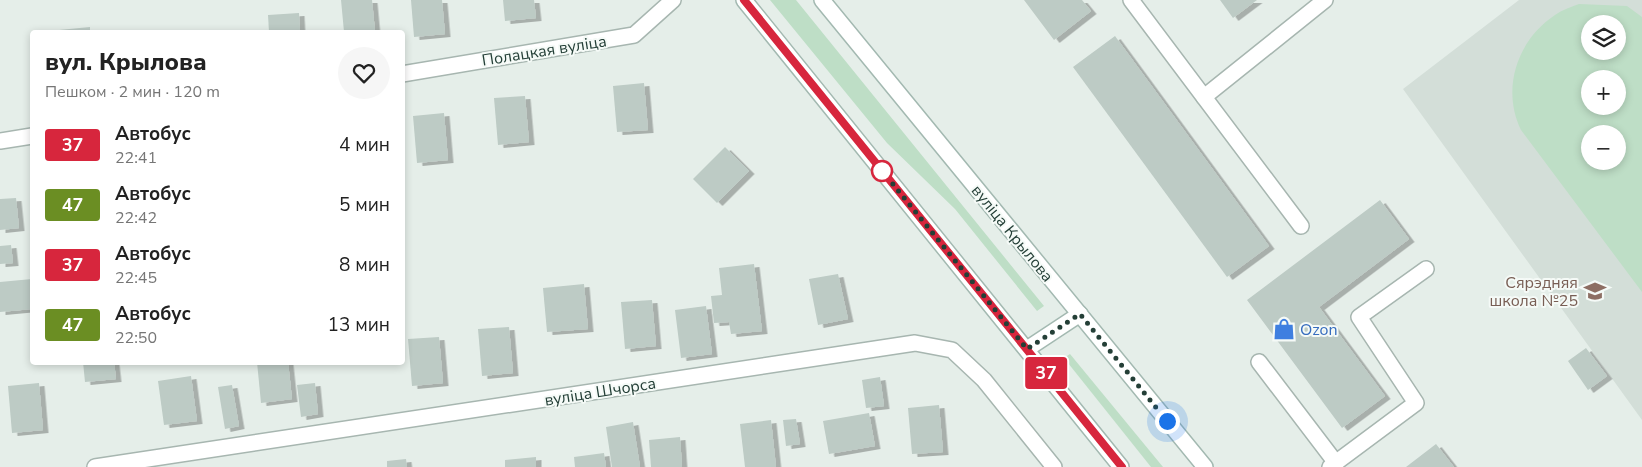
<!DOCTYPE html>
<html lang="ru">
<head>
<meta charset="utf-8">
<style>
  body { margin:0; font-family:"Nunito Sans",sans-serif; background:#f6f6f6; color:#222; height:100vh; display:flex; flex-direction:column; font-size:19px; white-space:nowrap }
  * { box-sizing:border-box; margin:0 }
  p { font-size:16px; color:#767676 }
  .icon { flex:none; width:28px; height:28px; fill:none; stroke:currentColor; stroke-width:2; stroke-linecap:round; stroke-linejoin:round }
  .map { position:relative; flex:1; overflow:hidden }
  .drawer { position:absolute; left:30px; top:30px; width:375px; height:335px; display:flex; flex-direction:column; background:#fff; border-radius:5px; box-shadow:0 2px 8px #0003 }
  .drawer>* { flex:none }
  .badge { padding:0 10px; border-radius:4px; font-size:18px; line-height:32px }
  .controls { position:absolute; left:1581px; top:15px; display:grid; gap:10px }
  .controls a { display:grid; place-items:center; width:45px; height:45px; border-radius:50%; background:#fff; box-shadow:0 2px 8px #0003; font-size:25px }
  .you { position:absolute; width:25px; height:25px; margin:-12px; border:4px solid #fff; border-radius:50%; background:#1a73e8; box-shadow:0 0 0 8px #1a73e833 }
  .map>.badge { position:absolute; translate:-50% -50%; box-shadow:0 0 0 2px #fff }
  .round { display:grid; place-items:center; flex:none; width:52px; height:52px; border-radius:26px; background:#f6f6f6 }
  .overview { display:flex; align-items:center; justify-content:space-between; height:85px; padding:0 15px }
  h1 { font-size:24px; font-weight:800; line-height:38px }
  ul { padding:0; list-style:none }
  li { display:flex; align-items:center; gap:15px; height:60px; padding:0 15px }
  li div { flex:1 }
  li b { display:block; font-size:19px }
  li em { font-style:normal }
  li .badge { min-width:55px; font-weight:700; text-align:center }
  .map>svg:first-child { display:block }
  .built { fill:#d3ded8; fill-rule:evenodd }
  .green { fill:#bedec6; fill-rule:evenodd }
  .building { fill:#bdcbc5; filter:url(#shadow) }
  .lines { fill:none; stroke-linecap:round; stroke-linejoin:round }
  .lane-casing { stroke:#a7b6b0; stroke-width:18 }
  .street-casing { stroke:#a7b6b0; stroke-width:18 }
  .secondary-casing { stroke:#a3b9b1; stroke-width:18 }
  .lane { stroke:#fff; stroke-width:15 }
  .street { stroke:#fff; stroke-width:15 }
  .secondary { stroke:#fff; stroke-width:15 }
  .line-casing { stroke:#fff; stroke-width:11 }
  .line { stroke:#d7263d; stroke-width:8 }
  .walk { stroke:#243f37; stroke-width:5; stroke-dasharray:0 9 }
  .stop-dot { fill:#fff; stroke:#d7263d; stroke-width:2.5 }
  .labels { text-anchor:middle; stroke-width:4; stroke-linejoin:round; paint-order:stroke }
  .street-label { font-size:16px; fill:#243f37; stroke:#f5faf7 }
  .education-label { font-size:16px; fill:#785e54; stroke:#f5faf7; text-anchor:end }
  .shop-label { font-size:16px; fill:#366cbe; stroke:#f5faf7; text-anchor:start }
</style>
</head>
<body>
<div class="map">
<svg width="1642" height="467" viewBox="0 0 1642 467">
  <defs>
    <filter id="shadow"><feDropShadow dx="5.5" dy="3" stdDeviation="0" flood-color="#0004"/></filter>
  </defs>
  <rect width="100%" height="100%" fill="#e5eee9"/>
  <path class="built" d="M1519 0H1642V420L1403 89ZM1590 24H1618V51H1590ZM1590 79H1618V106H1590ZM1590 134H1618V161H1590Z"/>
  <g class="green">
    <polygon points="770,0 796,0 1044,306 1037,311 955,209 887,143"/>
    <path d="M1579 4 1627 6 1642 17V292L1521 130C1501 89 1517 40 1555 15 1562 10 1571 7 1579 4ZM1590 24H1618V51H1590ZM1590 79H1618V106H1590ZM1590 134H1618V161H1590Z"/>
    <polygon points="1070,354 1163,467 1151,467 1064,358"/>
  </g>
  <g class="building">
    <polygon points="341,0 372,0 375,32 344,32"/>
    <polygon points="411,0 442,0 445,34 414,37"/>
    <polygon points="503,0 534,0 536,18 505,21"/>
    <polygon points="1024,0 1082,0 1091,11 1054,40"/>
    <polygon points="1220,0 1257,0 1233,18"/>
    <polygon points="299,13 300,32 269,32 268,15"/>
    <polygon points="90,27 90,32 59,32 59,30"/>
    <polygon points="1115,36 1269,246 1227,277 1073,67"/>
    <polygon points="644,83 648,130 617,132 613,86"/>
    <polygon points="525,96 529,142 498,145 494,98"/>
    <polygon points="444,113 448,160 417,163 413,116"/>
    <polygon points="725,147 749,171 717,203 693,179"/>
    <polygon points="16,198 19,228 0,230 0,199"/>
    <polygon points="1380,200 1409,239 1319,307 1385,396 1342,428 1247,300"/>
    <polygon points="11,245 13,263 0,264 0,246"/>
    <polygon points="754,264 762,331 731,334 729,322 714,323 711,296 722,295 719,268"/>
    <polygon points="838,274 848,319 818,325 809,279"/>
    <polygon points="32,279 32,309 0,312 0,282"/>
    <polygon points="584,284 588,329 547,332 543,288"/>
    <polygon points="652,300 656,346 625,349 621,302"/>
    <polygon points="706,306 712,354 681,358 675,310"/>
    <polygon points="509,327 513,373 482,376 478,329"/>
    <polygon points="439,337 443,383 412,386 408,339"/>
    <polygon points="1586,348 1607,376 1588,390 1568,361"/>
    <polygon points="83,362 114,362 116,379 85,382"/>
    <polygon points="257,362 288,362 292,399 261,403"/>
    <polygon points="191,376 197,421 164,425 158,381"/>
    <polygon points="880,377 884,406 866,408 862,380"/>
    <polygon points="39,383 43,430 12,433 8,386"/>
    <polygon points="315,383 318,414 301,417 297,385"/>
    <polygon points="232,385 239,426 225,429 218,387"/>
    <polygon points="939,405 943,452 912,454 908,408"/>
    <polygon points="869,413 875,446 829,454 823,421"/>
    <polygon points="796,419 800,444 786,446 783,420"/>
    <polygon points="771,420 776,467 745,467 740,424"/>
    <polygon points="633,422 640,467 612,467 606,427"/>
    <polygon points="680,437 682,467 651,467 649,440"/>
    <polygon points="1436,444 1454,467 1406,467"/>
    <polygon points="604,453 606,467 575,467 574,457"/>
    <polygon points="536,457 536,467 505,467 505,460"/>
    <polygon points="406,459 407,467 387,467 387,461"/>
  </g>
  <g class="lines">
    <g class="lane-casing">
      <g id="lane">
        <polyline points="1131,0 1301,226"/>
        <polyline points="1204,97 1325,0"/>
        <polyline points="1259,362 1336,463"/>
        <polyline points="1330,467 1416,403 1359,317 1426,269"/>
      </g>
    </g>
    <g class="street-casing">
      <g id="street">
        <polyline points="402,74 634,35 673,0"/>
        <polyline points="0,141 32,136"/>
        <polyline points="95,467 915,343 952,350 984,380 1054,467"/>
      </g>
    </g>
    <g class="secondary-casing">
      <g id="secondary">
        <polyline points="744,0 1121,467"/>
        <polyline points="822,0 1205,467"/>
        <polyline points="1027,349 1080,314"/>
      </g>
    </g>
    <use href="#lane" class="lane"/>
    <use href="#street" class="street"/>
    <use href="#secondary" class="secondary"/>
  </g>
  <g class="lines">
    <g class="line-casing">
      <polyline id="line" points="744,0 1122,467"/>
    </g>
    <use href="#line" class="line"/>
    <polyline class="walk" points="882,171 879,167 1027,349 1080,314 1167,421"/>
  </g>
  <defs>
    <g id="school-bare" transform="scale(1.725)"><path d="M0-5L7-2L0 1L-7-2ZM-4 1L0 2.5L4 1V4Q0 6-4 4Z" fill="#8d6e63" stroke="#f5faf7" stroke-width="2.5" paint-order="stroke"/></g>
    <g id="shop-bare" transform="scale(1.725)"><path d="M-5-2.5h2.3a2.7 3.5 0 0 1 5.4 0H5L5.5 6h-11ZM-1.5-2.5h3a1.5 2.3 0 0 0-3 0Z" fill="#3f7fe0" stroke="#f5faf7" stroke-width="2.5" paint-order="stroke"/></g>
  </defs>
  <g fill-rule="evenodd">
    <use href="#school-bare" x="1595" y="291"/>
    <use href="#shop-bare" x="1284" y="329"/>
  </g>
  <circle class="stop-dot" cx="882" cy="171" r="10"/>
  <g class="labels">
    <g class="street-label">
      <text transform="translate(544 50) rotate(-9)" y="6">Полацкая вуліца</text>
      <text transform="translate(1013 233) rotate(51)" y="6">вуліца Крылова</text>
      <text transform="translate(600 391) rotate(-9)" y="6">вуліца Шчорса</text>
    </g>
    <g class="education-label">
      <text x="1578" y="288">Сярэдняя<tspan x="1578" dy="18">школа №25</tspan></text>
    </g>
    <g class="shop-label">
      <text x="1300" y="335">Ozon</text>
    </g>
  </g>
</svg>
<div class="controls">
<a><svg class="icon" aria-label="layers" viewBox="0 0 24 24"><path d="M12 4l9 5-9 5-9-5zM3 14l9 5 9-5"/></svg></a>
<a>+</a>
<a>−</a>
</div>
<div class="you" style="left:1167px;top:421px"></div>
<b class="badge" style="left:1046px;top:373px;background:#d7263d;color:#fff">37</b>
<section class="drawer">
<div class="overview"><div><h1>вул. Крылова</h1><p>Пешком · 2 мин · 120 m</p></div><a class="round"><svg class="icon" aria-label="heart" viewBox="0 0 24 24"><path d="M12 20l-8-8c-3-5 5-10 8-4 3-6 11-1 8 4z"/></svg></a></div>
<ul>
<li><span class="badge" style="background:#d7263d;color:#fff">37</span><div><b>Автобус</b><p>22:41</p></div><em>4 мин</em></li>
<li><span class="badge" style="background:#6b8e23;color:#fff">47</span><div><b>Автобус</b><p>22:42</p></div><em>5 мин</em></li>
<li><span class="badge" style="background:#d7263d;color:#fff">37</span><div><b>Автобус</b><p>22:45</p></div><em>8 мин</em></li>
<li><span class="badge" style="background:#6b8e23;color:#fff">47</span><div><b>Автобус</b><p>22:50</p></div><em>13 мин</em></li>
</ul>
</section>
</div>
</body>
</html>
